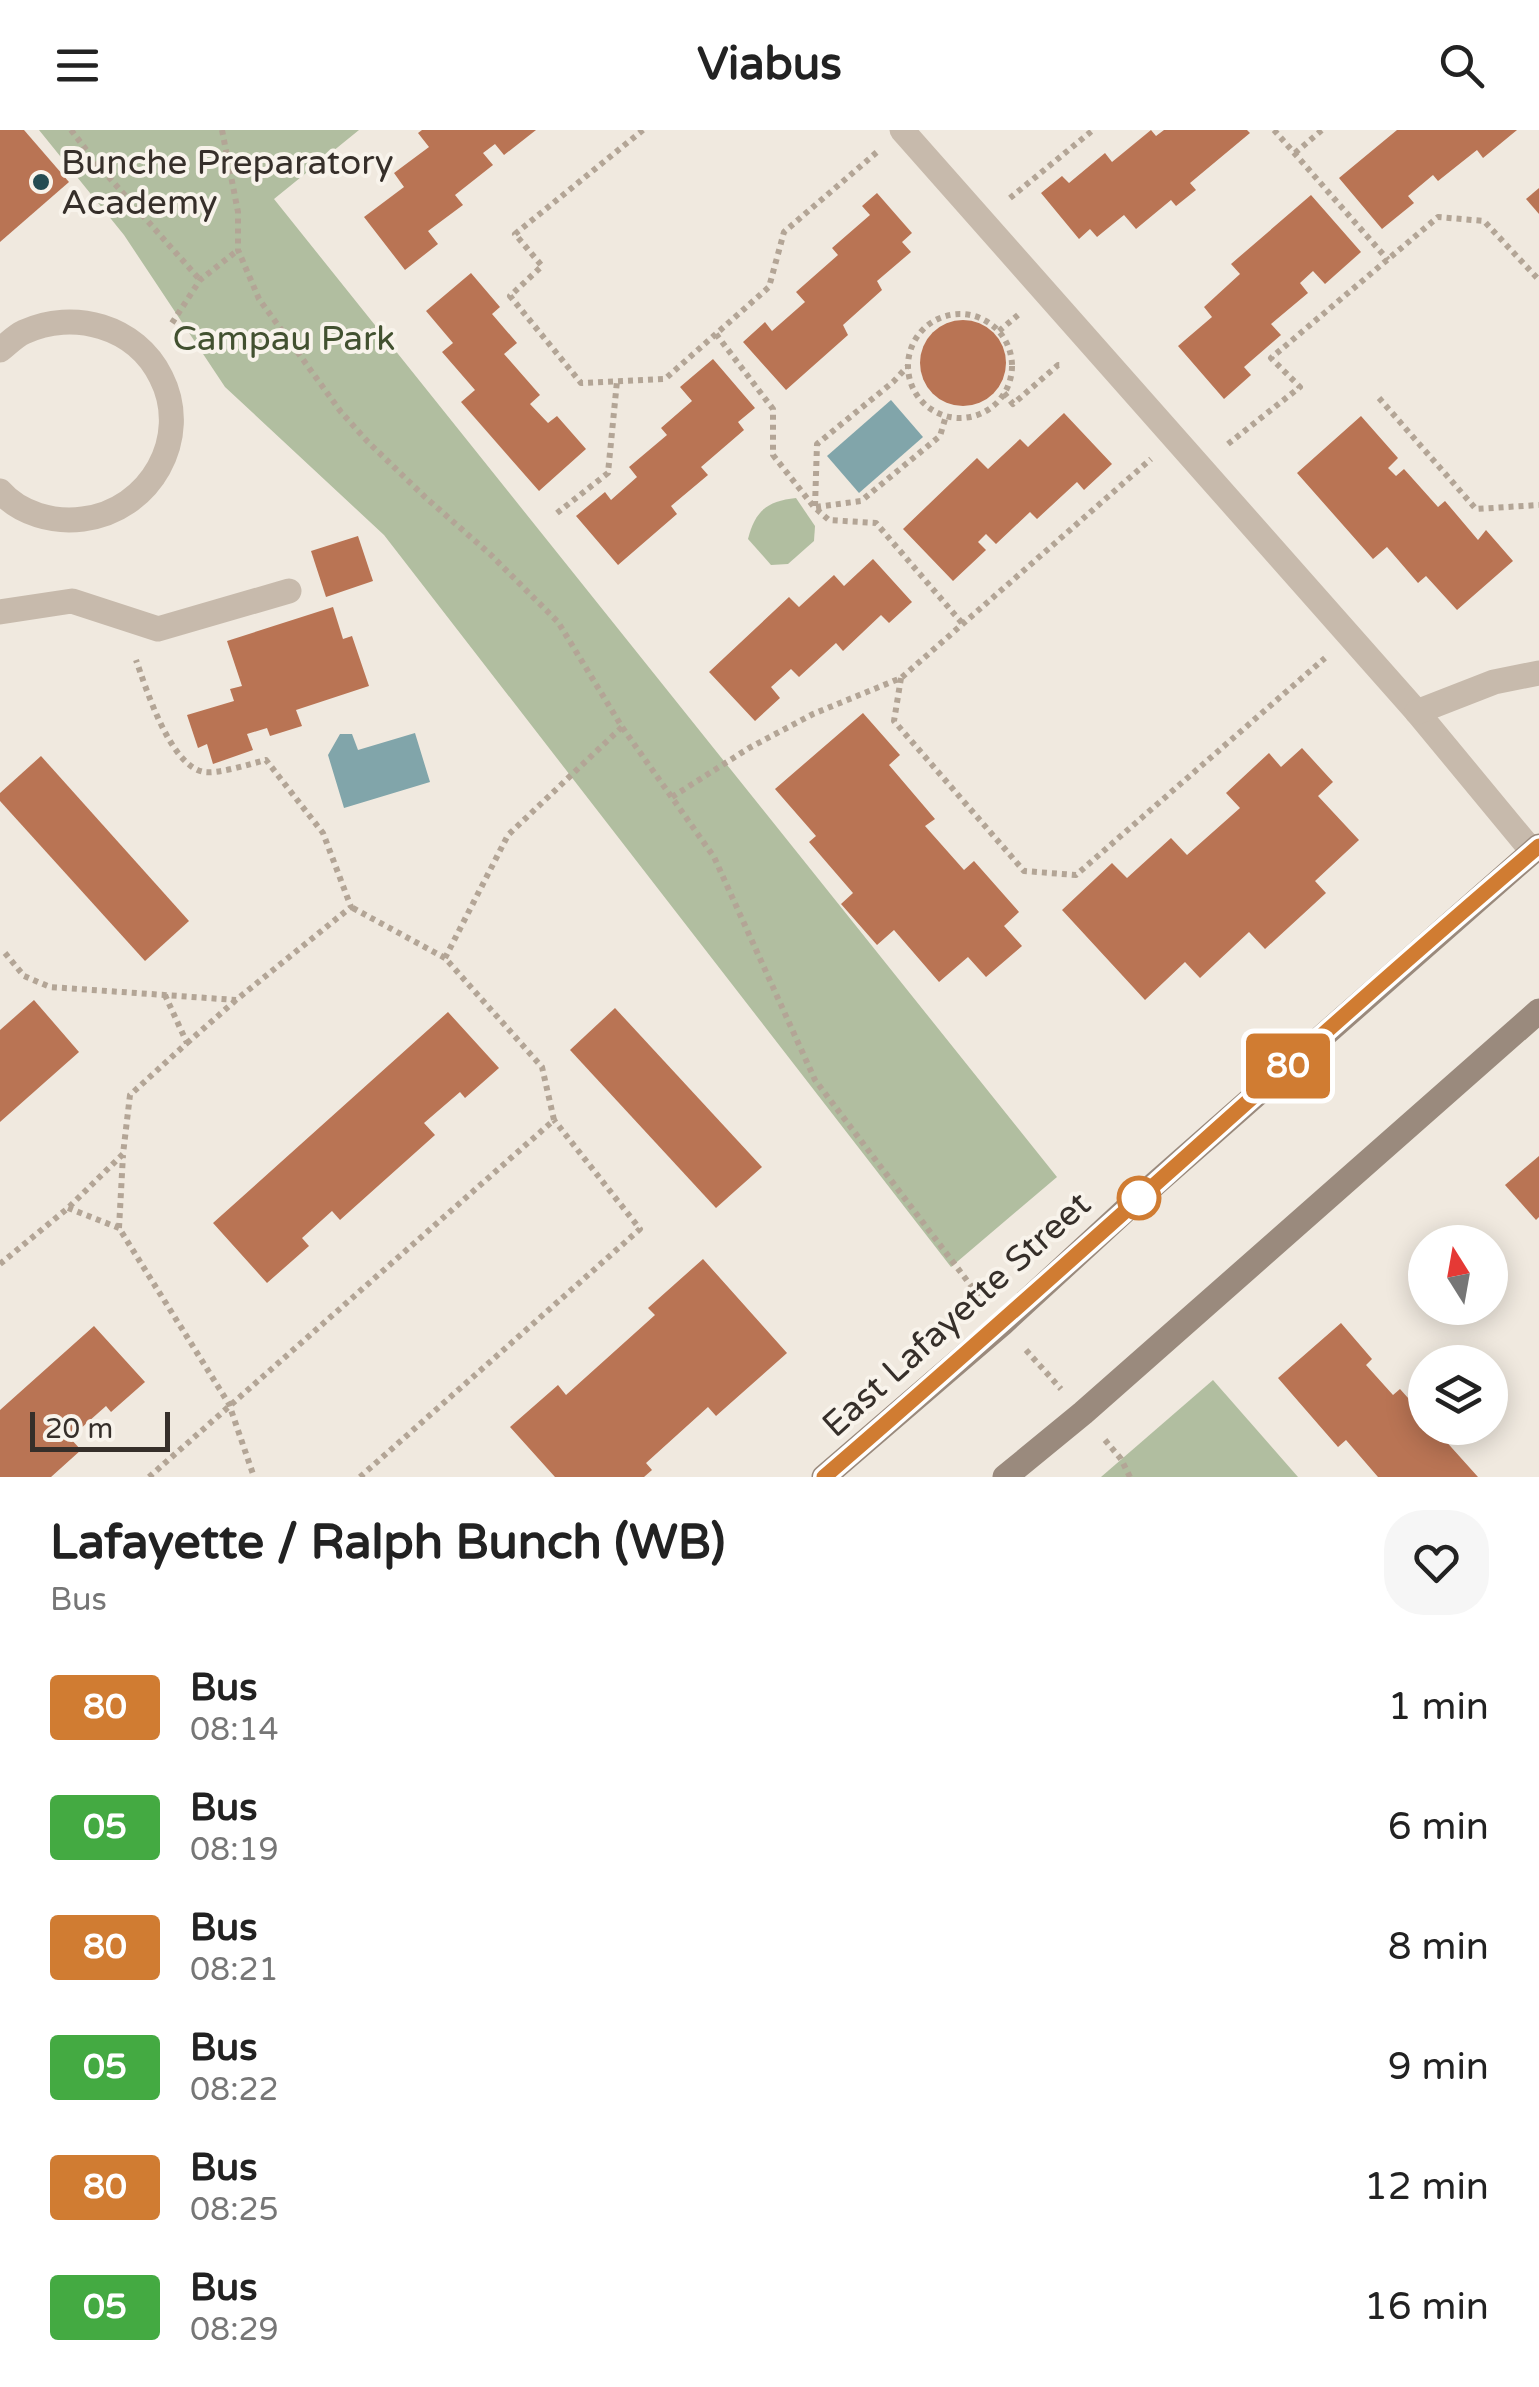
<!DOCTYPE html>
<html lang="en">
<head>
<meta charset="utf-8">
<style>
  body { margin:0; font-family:"Varela Round",sans-serif; background:#f6f6f6; color:#222; height:100vh; display:flex; flex-direction:column; font-size:38px; white-space:nowrap }
  * { box-sizing:border-box; margin:0 }
  p { font-size:32px; color:#767676 }
  .icon { flex:none; width:55px; height:55px; fill:none; stroke:currentColor; stroke-width:2; stroke-linecap:round; stroke-linejoin:round }
  .map { position:relative; height:1347px; overflow:hidden }
  .sheet { display:flex; flex-direction:column; background:#fff; flex:1 }
  .sheet>* { flex:none }
  .badge { padding:0 20px; border-radius:8px; font-size:35px; line-height:65px }
  .needle { width:65px; rotate:349deg }
  .tools { position:absolute; left:1408px; top:1095px; display:grid; gap:20px }
  .tools a { display:grid; place-items:center; width:100px; height:100px; border-radius:50%; background:#fff; box-shadow:0 5px 25px #0003; font-size:50px }
  .scale { position:absolute; left:30px; bottom:25px; width:140px; box-sizing:border-box; padding-left:10px; border:5px solid #362f2a; border-top:0; font-size:28px; line-height:35px; white-space:nowrap; color:#362f2a; -webkit-text-stroke:8px #f8f3eb; paint-order:stroke }
  .map>.badge { position:absolute; translate:-50% -50%; box-shadow:0 0 0 5px #fff }
  .round { display:grid; place-items:center; flex:none; width:105px; height:105px; border-radius:40px; background:#f6f6f6 }
  .headline { display:flex; align-items:center; justify-content:space-between; height:170px; padding:0 50px }
  h1 { font-size:48px; font-weight:700; line-height:75px }
  ul { padding:0; list-style:none }
  li { display:flex; align-items:center; gap:30px; height:120px; padding:0 50px }
  li div { flex:1 }
  li b { display:block; font-size:38px }
  li em { font-style:normal }
  li .badge { min-width:110px; font-weight:700; text-align:center }
  header { display:flex; justify-content:space-between; align-items:center; height:130px; padding:0 50px; background:#fff; font-size:45px; font-weight:700 }
  .map>svg:first-child { display:block }
  .green { fill:#b1bea0 }
  .water { fill:#81a5aa }
  .building { fill:#b97454 }
  .lines { fill:none; stroke-linecap:round; stroke-linejoin:round }
  .path { stroke:#b3a596; stroke-width:6; stroke-dasharray:5 5; stroke-linecap:butt }
  .lane { stroke:#c7baac; stroke-width:25 }
  .street { stroke:#c7baac; stroke-width:25 }
  .secondary { stroke:#9a8a7d; stroke-width:25 }
  .line-casing { stroke:#fff; stroke-width:22 }
  .line { stroke:#d07c32; stroke-width:15 }
  .poi-dot { fill:#244c53; stroke:#f8f3eb; stroke-width:4 }
  .stop-dot { fill:#fff; stroke:#d07c32; stroke-width:5 }
  .labels { text-anchor:middle; stroke-width:8; stroke-linejoin:round; paint-order:stroke }
  .poi-label { font-size:35px; fill:#362f2a; stroke:#f8f3eb; text-anchor:start }
  .park-label { font-size:35px; fill:#425130; stroke:#f8f3eb }
  .street-label { font-size:35px; fill:#362f2a; stroke:#f8f3eb }
</style>
</head>
<body>
<header><svg class="icon" aria-label="menu" viewBox="0 0 24 24"><path d="M4 6h16M4 12h16M4 18h16"/></svg>Viabus<svg class="icon" aria-label="search" viewBox="0 0 24 24"><circle cx="10" cy="10" r="6"/><path d="M15 15l6 6"/></svg></header>
<div class="map">
<svg width="1539" height="1347" viewBox="0 0 1539 1347">
  <rect width="100%" height="100%" fill="#f0e9df"/>
  <g class="green">
    <polygon points="39,0 359,0 274,69 1057,1047 951,1137 384,405 225,257 124,105"/>
    <path d="M796 368 815 396 814 411 788 434 771 435 748 409C755 381 767 371 796 368Z"/>
    <polygon points="1213,1250 1298,1347 1101,1347"/>
  </g>
  <g class="water">
    <polygon points="891,270 923,307 859,363 827,326"/>
    <polygon points="415,603 430,652 344,678 328,625 340,604 352,604 358,620"/>
  </g>
  <g class="building">
    <polygon points="0,0 24,0 69,52 0,112"/>
    <polygon points="422,0 536,0 504,25 495,14 483,23 493,35 455,65 463,75 428,101 438,114 405,140 364,87 404,57 394,43 429,17 418,3"/>
    <polygon points="1151,0 1156,6 1164,0 1247,0 1250,3 1190,53 1196,60 1176,76 1171,70 1136,99 1124,85 1097,107 1090,99 1079,109 1041,63 1062,46 1069,53 1105,23 1112,32"/>
    <polygon points="1397,0 1517,0 1483,28 1477,20 1438,51 1433,45 1408,66 1414,73 1382,99 1339,48"/>
    <polygon points="1539,58 1539,84 1526,69"/>
    <polygon points="877,63 912,103 902,112 911,122 877,151 882,160 843,195 848,205 786,260 743,212 765,192 772,201 805,172 796,162 838,125 832,118 870,85 862,76"/>
    <polygon points="1311,65 1361,122 1325,154 1313,141 1300,153 1308,163 1271,194 1281,205 1244,237 1251,245 1224,269 1178,216 1212,187 1204,177 1240,144 1231,134"/>
    <polygon points="471,143 500,177 492,184 517,213 504,224 540,265 530,274 548,293 557,286 586,319 539,361 461,272 475,260 442,222 453,213 426,181"/>
    <circle cx="963" cy="233" r="43"/>
    <polygon points="713,229 755,278 738,292 744,300 701,337 708,345 671,376 677,384 618,435 576,386 605,362 611,370 637,347 629,337 667,305 661,298 692,271 680,257"/>
    <polygon points="1064,283 1112,334 1084,360 1077,352 1037,389 1030,382 996,414 986,404 978,412 986,420 953,451 903,399 977,328 988,339 1020,309 1028,317"/>
    <polygon points="1361,286 1398,328 1388,338 1396,346 1404,339 1438,377 1445,371 1478,410 1486,400 1513,431 1457,480 1426,446 1418,453 1387,417 1373,429 1297,343"/>
    <polygon points="358,406 373,451 326,467 311,421"/>
    <polygon points="873,429 912,472 889,493 881,485 843,521 836,513 799,547 791,539 771,557 780,568 755,591 709,542 789,467 799,477 834,445 844,456"/>
    <polygon points="333,477 343,509 352,506 369,556 296,580 302,596 270,606 267,598 247,604 253,620 213,634 207,614 198,618 187,585 234,571 230,559 242,556 227,511"/>
    <polygon points="863,583 900,625 889,635 935,689 925,696 964,740 974,731 1019,782 1004,796 1022,816 986,847 968,827 939,852 894,800 877,815 841,774 853,763 809,712 816,706 775,659"/>
    <polygon points="1302,618 1333,652 1318,666 1359,710 1315,751 1326,763 1265,819 1249,802 1200,848 1185,832 1145,870 1062,780 1112,733 1127,748 1171,708 1187,725 1240,678 1226,663 1269,623 1281,637"/>
    <polygon points="41,626 189,791 145,831 0,671 0,663"/>
    <polygon points="34,870 79,922 0,992 0,900"/>
    <polygon points="615,878 762,1037 716,1078 570,920"/>
    <polygon points="448,882 499,938 465,968 460,962 424,993 435,1005 340,1090 332,1081 302,1108 309,1116 267,1153 213,1093"/>
    <polygon points="1539,1026 1539,1087 1536,1090 1505,1055"/>
    <polygon points="703,1129 787,1223 716,1286 708,1277 646,1333 652,1340 644,1347 555,1347 510,1297 558,1255 566,1265 655,1185 648,1178"/>
    <polygon points="1341,1193 1372,1229 1366,1235 1393,1265 1400,1259 1425,1287 1425,1298 1434,1298 1478,1347 1378,1347 1346,1310 1338,1317 1278,1248"/>
    <polygon points="94,1196 145,1252 111,1282 106,1276 70,1308 81,1320 51,1347 0,1347 0,1280"/>
  </g>
  <g class="lines">
    <g class="path">
      <polyline points="71,0 98,35 200,150"/>
      <polyline points="222,0 238,82 238,120 259,169 341,282 368,312 425,367 490,424 558,492 622,597 714,727 815,950 981,1169"/>
      <polyline points="643,0 515,104 542,136 510,166 581,253 665,249 769,157 784,102 877,22"/>
      <polyline points="1274,0 1388,130"/>
      <polyline points="1295,23 1322,0"/>
      <polyline points="1010,68 1093,0"/>
      <circle cx="960" cy="236" r="52"/>
      <polyline points="172,193 200,150 238,120"/>
      <polyline points="999,201 1018,185"/>
      <polyline points="716,204 773,279 773,325 814,377 829,390 876,393 962,493"/>
      <polyline points="1004,263 1013,274 1058,235 1064,235"/>
      <polyline points="1379,268 1476,379 1539,375"/>
      <polyline points="1228,314 1300,257 1271,228 1438,87 1484,91 1539,150"/>
      <polyline points="815,376 817,314 893,252 908,236"/>
      <polyline points="816,377 861,371 940,306 946,286"/>
      <polyline points="557,383 608,343 617,251"/>
      <polyline points="901,548 894,591 1024,741 1076,745 1325,528"/>
      <polyline points="672,667 749,618 813,584 901,548 1151,329"/>
      <path d="M5 823 24 846 50 857 236 870 351 777 323 703 266 630C250 634 219 644 204 642 170 636 146 558 136 530"/>
      <polyline points="445,828 508,705 622,597"/>
      <polyline points="187,913 235,871"/>
      <polyline points="68,1078 119,1098 229,1274 254,1347"/>
      <polyline points="119,1098 123,1025"/>
      <polyline points="0,1134 68,1078 123,1024 130,965 187,913 165,865"/>
      <polyline points="1026,1220 1061,1259"/>
      <polyline points="1105,1310 1121,1329 1130,1347"/>
      <polyline points="149,1347 554,990 542,937 445,828 351,777"/>
      <polyline points="360,1347 640,1099 554,990"/>
    </g>
    <g class="lane">
      <polyline points="902,0 1417,582 1532,721"/>
      <polyline points="0,482 72,471 158,499 289,461"/>
      <polyline points="1417,582 1494,552 1539,543"/>
    </g>
    <path class="street" d="M0 220C8 214 15 206 24 202 73 179 136 196 161 247 192 308 150 381 83 389 54 393 20 384 0 361"/>
    <g class="secondary">
      <polyline points="824,1347 1002,1194 1131,1075 1539,716"/>
      <polyline points="1005,1347 1083,1283 1539,881"/>
    </g>
  </g>
  <g class="lines">
    <g class="line-casing">
      <path id="line" d="M824 1347C1065 1140 1297 922 1539 716"/>
    </g>
    <use href="#line" class="line"/>
  </g>
  <circle class="poi-dot" cx="41" cy="52" r="10"/>
  <circle class="stop-dot" cx="1139" cy="1068" r="20"/>
  <g class="labels">
    <g class="poi-label">
      <text x="61" y="44">Bunche Preparatory<tspan x="61" dy="40">Academy</tspan></text>
    </g>
    <g class="park-label">
      <text x="284" y="220">Campau Park</text>
    </g>
    <g class="street-label">
      <text transform="translate(956 1184) rotate(-42)" y="12">East Lafayette Street</text>
    </g>
  </g>
</svg>
<div class="tools">
<a><svg class="needle" viewBox="-14 -14 28 28"><path d="M0-13l5 13h-10z" fill="#e53935"/><path d="M0 13l5-13h-10z" fill="#767676"/></svg></a>
<a><svg class="icon" aria-label="layers" viewBox="0 0 24 24"><path d="M12 4l9 5-9 5-9-5zM3 14l9 5 9-5"/></svg></a>
</div>
<div class="scale">20 m</div>
<b class="badge" style="left:1288px;top:936px;background:#d07c32;color:#fff">80</b>
</div>
<section class="sheet">
<div class="headline"><div><h1>Lafayette / Ralph Bunch (WB)</h1><p>Bus</p></div><a class="round"><svg class="icon" aria-label="heart" viewBox="0 0 24 24"><path d="M12 20l-8-8c-3-5 5-10 8-4 3-6 11-1 8 4z"/></svg></a></div>
<ul>
<li><span class="badge" style="background:#d07c32;color:#fff">80</span><div><b>Bus</b><p>08:14</p></div><em>1 min</em></li>
<li><span class="badge" style="background:#44aa42;color:#fff">05</span><div><b>Bus</b><p>08:19</p></div><em>6 min</em></li>
<li><span class="badge" style="background:#d07c32;color:#fff">80</span><div><b>Bus</b><p>08:21</p></div><em>8 min</em></li>
<li><span class="badge" style="background:#44aa42;color:#fff">05</span><div><b>Bus</b><p>08:22</p></div><em>9 min</em></li>
<li><span class="badge" style="background:#d07c32;color:#fff">80</span><div><b>Bus</b><p>08:25</p></div><em>12 min</em></li>
<li><span class="badge" style="background:#44aa42;color:#fff">05</span><div><b>Bus</b><p>08:29</p></div><em>16 min</em></li>
</ul>
</section>
</body>
</html>
